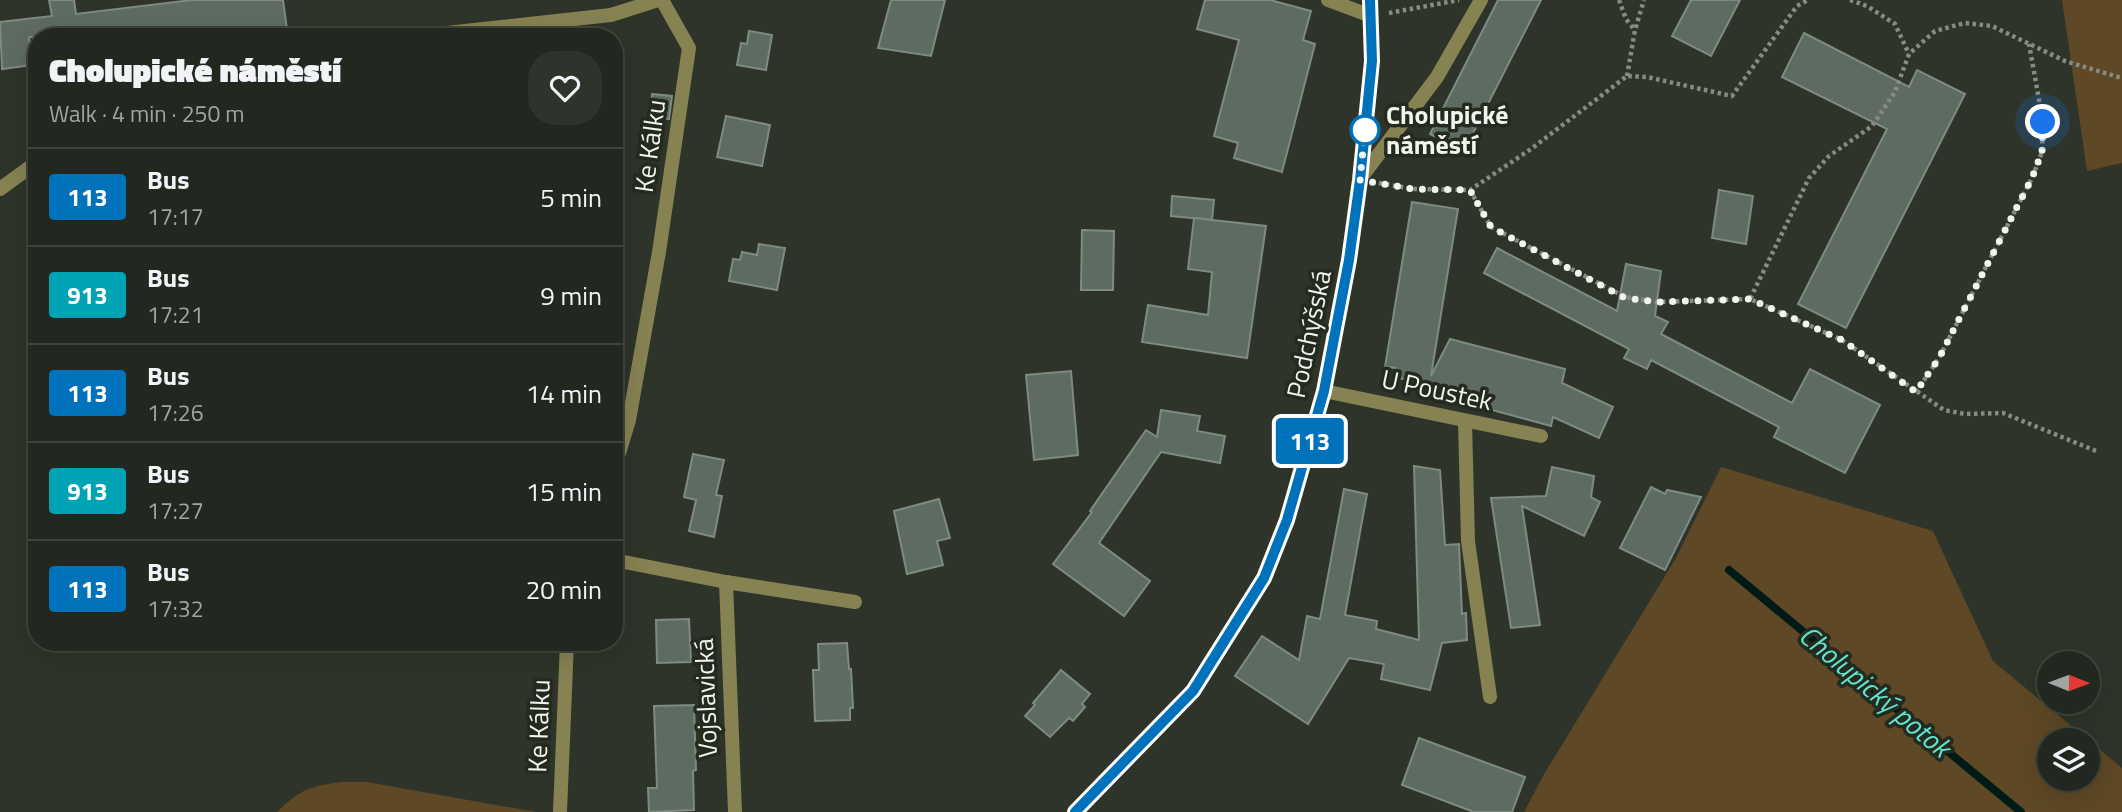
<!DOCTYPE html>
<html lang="en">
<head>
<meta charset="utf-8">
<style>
  body { margin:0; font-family:"Titillium Web",sans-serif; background:#2e332c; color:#f1f3f6; height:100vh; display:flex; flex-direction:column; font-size:26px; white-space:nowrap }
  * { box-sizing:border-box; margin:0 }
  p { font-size:23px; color:#a2a5a4 }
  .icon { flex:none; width:38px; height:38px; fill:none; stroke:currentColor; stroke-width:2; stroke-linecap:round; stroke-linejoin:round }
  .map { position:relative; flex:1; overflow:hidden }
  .panel { position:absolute; left:28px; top:28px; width:595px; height:623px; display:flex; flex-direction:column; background:#22271f; border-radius:28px; box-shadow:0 7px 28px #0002,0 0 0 2px #3f443d }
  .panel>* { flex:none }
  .badge { padding:0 14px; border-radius:5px; font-size:24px; line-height:46px }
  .needle { width:46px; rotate:91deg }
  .controls { position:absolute; left:2037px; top:651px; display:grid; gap:14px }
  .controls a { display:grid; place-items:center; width:63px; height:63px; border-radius:50%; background:#22271f; box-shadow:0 7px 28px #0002,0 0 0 2px #3f443d; font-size:35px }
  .you { position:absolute; width:35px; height:35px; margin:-18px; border:5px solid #fff; border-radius:50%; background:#1a73e8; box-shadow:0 0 0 10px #1a73e833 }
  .map>.badge { position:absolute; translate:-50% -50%; box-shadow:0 0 0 4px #fff }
  .round { display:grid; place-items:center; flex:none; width:74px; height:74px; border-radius:28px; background:#2e332c }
  .headline { display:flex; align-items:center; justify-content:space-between; height:119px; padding:0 21px }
  h1 { font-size:33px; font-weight:800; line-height:52px }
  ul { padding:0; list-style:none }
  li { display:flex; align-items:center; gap:21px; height:98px; padding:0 21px; border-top:2px solid #3f443d }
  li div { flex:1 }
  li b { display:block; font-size:26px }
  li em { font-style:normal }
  li .badge { min-width:77px; font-weight:700; text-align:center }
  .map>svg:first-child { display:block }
  .green { fill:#5e4825; fill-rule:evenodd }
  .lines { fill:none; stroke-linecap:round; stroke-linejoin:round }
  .stream { stroke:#001b17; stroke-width:8 }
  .building { fill:#5e6b62; stroke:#7d8b81; stroke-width:2 }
  .path { stroke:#878c83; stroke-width:4.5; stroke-dasharray:3.5 3.5; stroke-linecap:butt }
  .lane { stroke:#868252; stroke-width:14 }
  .street { stroke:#868252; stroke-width:14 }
  .secondary { stroke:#b6b05f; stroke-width:14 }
  .line-casing { stroke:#fff; stroke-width:16 }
  .line { stroke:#0072bc; stroke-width:10 }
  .walk { stroke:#f1f5ee; stroke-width:7; stroke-dasharray:0 12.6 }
  .stop-dot { fill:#fff; stroke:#0072bc; stroke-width:3.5 }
  .labels { text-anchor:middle; stroke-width:7; stroke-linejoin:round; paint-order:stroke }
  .stop-label { font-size:26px; font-weight:bold; fill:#f1f5ee; stroke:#252a1f; text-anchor:start }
  .street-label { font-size:26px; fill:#f1f5ee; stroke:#252a1f }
  .water-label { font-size:28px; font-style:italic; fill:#5fe5cf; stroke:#252a1f }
</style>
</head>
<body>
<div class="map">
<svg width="2122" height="812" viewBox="0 0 2122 812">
  <rect width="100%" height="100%" fill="#2e3429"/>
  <g class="green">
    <polygon points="2062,0 2122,0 2122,163 2087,171"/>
    <path d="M1721 467 1933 531 1993 661 2122 768V812H1524L1543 776 1676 558ZM2088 740V779H2049V740Z"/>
    <path d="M340 782H367L536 812H277C301 789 308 787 340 782Z"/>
  </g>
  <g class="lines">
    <polyline class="stream" points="1729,570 2021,812"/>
  </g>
  <g class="building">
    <polygon points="49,0 74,0 76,14 192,0 283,0 287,29 231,35 231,37 29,37 33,65 2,69 0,22 52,16"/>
    <polygon points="891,0 945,0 931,56 878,48"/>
    <polygon points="1205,0 1270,0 1311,11 1303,40 1315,44 1282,172 1234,158 1238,143 1214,136 1239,40 1197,29"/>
    <polygon points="1498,0 1541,0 1464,151 1430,134"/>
    <polygon points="1691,0 1740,0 1711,56 1672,36"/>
    <polygon points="749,31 772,35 766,70 737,65 741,43 747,44"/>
    <polygon points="1804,33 1909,87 1917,70 1965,94 1846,328 1798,304 1887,129 1782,77"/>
    <polygon points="652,94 672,96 669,119 650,116"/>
    <polygon points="726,116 770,125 762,166 717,157"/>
    <polygon points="1719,190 1753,196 1746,244 1712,238"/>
    <polygon points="1172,196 1214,200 1212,220 1171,216"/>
    <polygon points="1412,202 1458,209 1431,376 1450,339 1565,369 1562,383 1613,407 1599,438 1553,417 1551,426 1423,391 1427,383 1397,378 1396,368 1385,367"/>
    <polygon points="1194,218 1266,226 1247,358 1142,342 1148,305 1208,315 1212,272 1188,269"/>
    <polygon points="1082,230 1114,231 1113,290 1081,290"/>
    <polygon points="759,244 785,248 777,290 729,281 733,259 740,260 742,252 757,255"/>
    <polygon points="1497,248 1617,311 1626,264 1661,271 1655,316 1668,322 1661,334 1792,403 1810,369 1880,405 1845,473 1774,437 1779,427 1651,360 1647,369 1624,358 1629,349 1484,273"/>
    <polygon points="1071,371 1078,455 1034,460 1026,375"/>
    <polygon points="1161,410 1200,416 1197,431 1225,436 1220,463 1161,452 1099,543 1150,581 1124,616 1053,564 1092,512 1090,511 1146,430 1157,437"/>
    <polygon points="693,454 724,460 716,495 722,496 714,537 689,531 696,500 684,497"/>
    <polygon points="1414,466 1440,470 1445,545 1459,544 1462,614 1466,613 1467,640 1442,643 1430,690 1381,679 1384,664 1349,658 1308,724 1235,676 1262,636 1299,660 1307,616 1320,619 1344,489 1367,494 1345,615 1377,621 1376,629 1419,640"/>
    <polygon points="1552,467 1594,476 1591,497 1600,502 1584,536 1522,506 1540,625 1511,628 1491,498 1546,496"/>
    <polygon points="1651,487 1665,494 1667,490 1701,497 1665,570 1620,548"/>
    <polygon points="939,499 950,538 937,541 943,565 907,574 894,511"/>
    <polygon points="689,619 691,662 657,663 656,620"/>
    <polygon points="847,643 849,669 851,669 853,708 850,708 850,720 815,721 813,670 819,670 818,644"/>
    <polygon points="1061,670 1090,694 1082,704 1085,707 1073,721 1069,718 1050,737 1025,716 1035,705 1033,703"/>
    <polygon points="694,705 696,770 693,771 694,810 649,812 648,788 657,788 654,706"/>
    <polygon points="1419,738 1525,777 1512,812 1474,812 1402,785"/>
  </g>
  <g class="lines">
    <g class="path">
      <polyline points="1619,0 1626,19 1634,29"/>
      <polyline points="1850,0 1867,6 1895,24 1909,54"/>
      <polyline points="1389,13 1459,0"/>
      <polyline points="1627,76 1635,30 1644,0"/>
      <polyline points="1379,183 1413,189 1470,190 1531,149 1627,76 1647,77 1732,96 1797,6 1808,0"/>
      <polyline points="1470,190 1491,227 1625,297 1658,302 1750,299"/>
      <polyline points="1916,392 1939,358 2032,178 2042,152 2043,122 2029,44"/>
      <polyline points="2096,451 2003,413 1965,414 1944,410 1842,340 1750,299 1809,178 1829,156 1872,126 1895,92 1909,54 1935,31 1965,23 1992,26 2065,61 2122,78"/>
    </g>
    <g class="lane">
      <polyline points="1360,179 1437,77 1481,0"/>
      <polyline points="1465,421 1468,541 1490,697"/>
    </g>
    <g class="street">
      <polyline points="1328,0 1371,16"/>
      <polyline points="410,37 611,15 658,0"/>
      <polyline points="0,189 37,162"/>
      <polyline points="1324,391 1541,436"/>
      <polyline points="614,470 629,420 659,252 689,48 662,0"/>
      <polyline points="614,560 726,582 855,602"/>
      <polyline points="726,582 735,812"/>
      <polyline points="560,812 567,642"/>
    </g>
    <polyline class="secondary" points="1075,812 1193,691 1264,578 1287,520 1324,391 1349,260 1360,179 1372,61 1370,0"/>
  </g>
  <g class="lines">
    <g class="line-casing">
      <polyline id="line" points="1075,812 1193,691 1264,578 1287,520 1324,391 1349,260 1360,180 1372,61 1370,0"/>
    </g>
    <use href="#line" class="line"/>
    <polyline class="walk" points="1365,130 1360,180 1413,189 1470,190 1491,227 1625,298 1658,302 1750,299 1842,340 1916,392 1939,358 2032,178 2042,152 2043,122"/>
  </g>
  <circle class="stop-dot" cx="1365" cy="130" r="14"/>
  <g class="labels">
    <g class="stop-label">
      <text x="1386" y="124">Cholupické<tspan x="1386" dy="30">náměstí</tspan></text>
    </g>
    <g class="street-label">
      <text transform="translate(650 146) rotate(-82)" y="9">Ke Kálku</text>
      <text transform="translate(1309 334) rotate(-78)" y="9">Podchýšská</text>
      <text transform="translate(1437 390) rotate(12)" y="9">U Poustek</text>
      <text transform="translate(706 698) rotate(-92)" y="9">Vojslavická</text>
      <text transform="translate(539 726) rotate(-88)" y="9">Ke Kálku</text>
    </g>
    <g class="water-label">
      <text transform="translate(1875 691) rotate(40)" y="10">Cholupický potok</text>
    </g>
  </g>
</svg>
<div class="controls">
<a><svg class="needle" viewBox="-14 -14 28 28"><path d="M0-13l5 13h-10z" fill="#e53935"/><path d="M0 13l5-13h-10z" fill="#a2a5a4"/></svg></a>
<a><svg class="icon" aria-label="layers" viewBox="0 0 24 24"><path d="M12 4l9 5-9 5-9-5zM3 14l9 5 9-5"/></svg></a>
</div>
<div class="you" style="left:2043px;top:122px"></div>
<b class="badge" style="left:1310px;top:441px;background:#0072bc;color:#fff">113</b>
<section class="panel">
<div class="headline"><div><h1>Cholupické náměstí</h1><p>Walk · 4 min · 250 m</p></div><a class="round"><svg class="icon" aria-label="heart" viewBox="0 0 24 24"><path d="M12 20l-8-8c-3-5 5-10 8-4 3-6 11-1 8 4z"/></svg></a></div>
<ul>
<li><span class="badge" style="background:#0072bc;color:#fff">113</span><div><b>Bus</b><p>17:17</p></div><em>5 min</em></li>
<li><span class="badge" style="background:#00a3b4;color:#fff">913</span><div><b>Bus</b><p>17:21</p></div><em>9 min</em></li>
<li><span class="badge" style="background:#0072bc;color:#fff">113</span><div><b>Bus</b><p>17:26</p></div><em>14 min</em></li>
<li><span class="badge" style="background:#00a3b4;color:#fff">913</span><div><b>Bus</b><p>17:27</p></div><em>15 min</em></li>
<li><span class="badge" style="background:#0072bc;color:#fff">113</span><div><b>Bus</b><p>17:32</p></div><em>20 min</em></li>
</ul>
</section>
</div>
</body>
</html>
